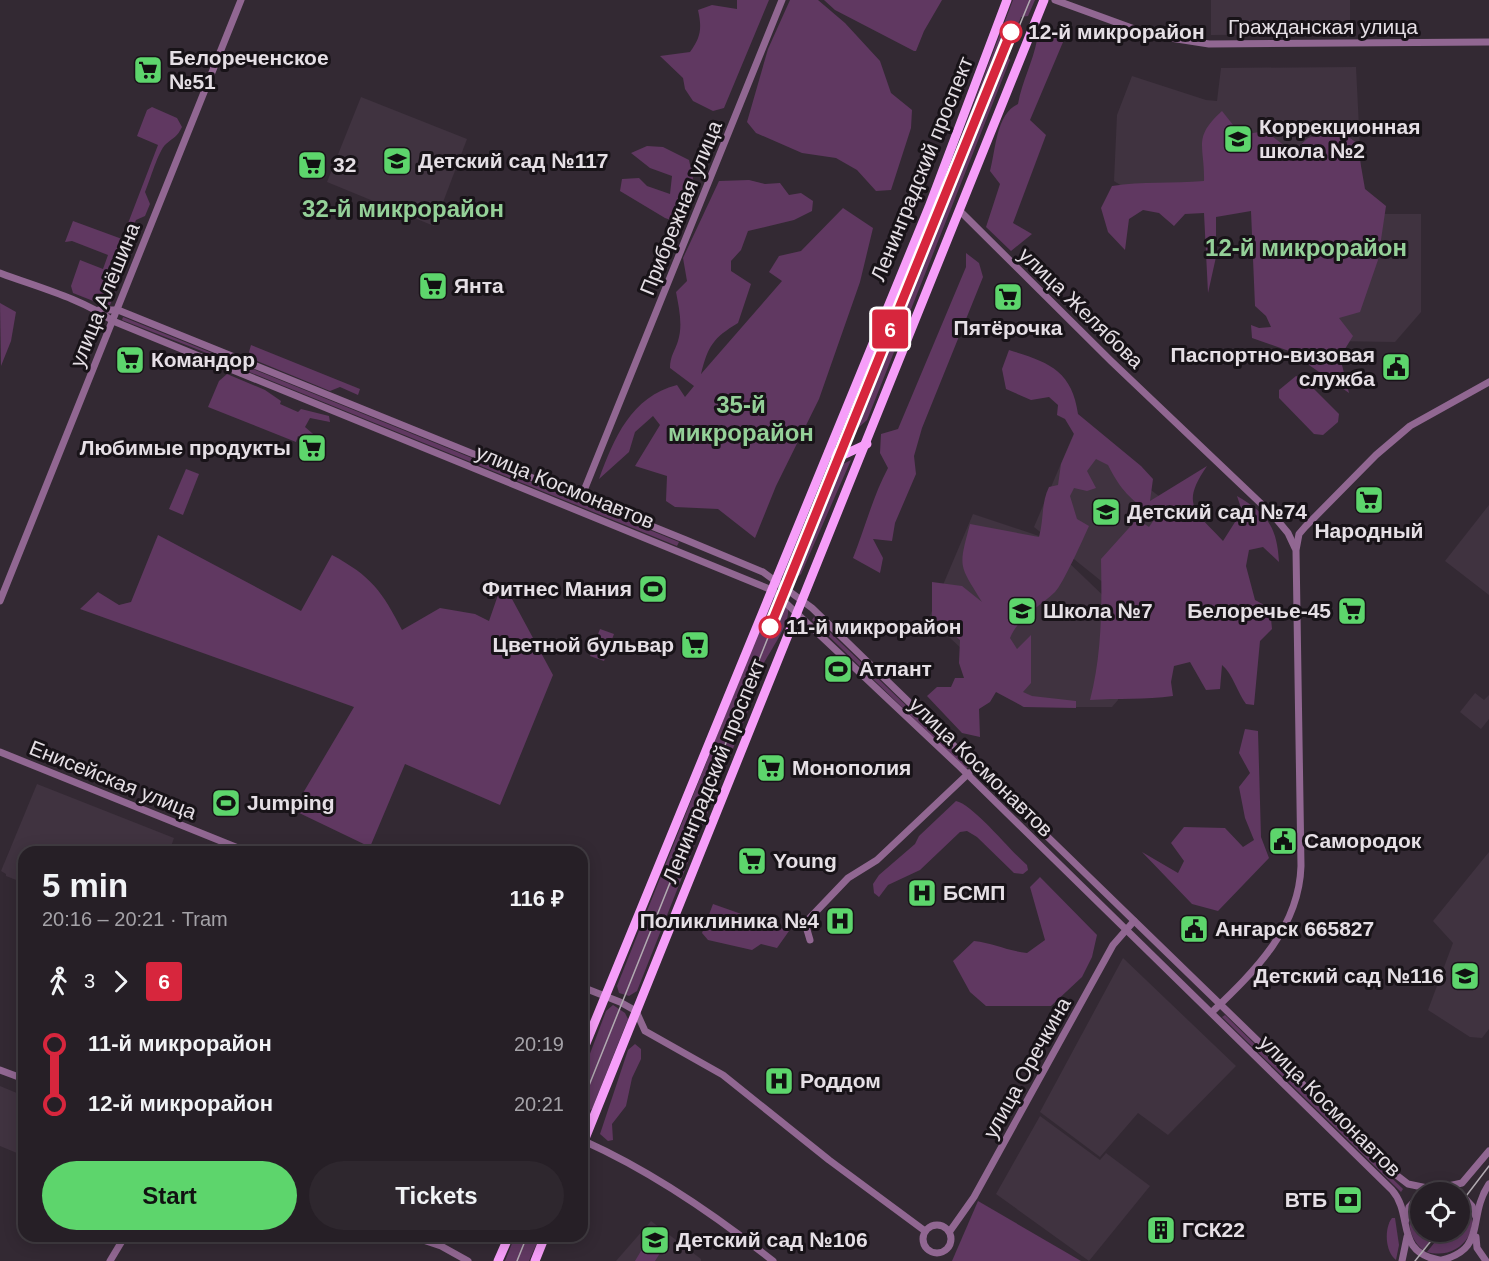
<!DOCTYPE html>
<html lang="en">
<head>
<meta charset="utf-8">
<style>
  body { margin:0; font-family:Arial,sans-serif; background:#2e272e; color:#f1f3f6; height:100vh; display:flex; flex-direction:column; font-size:22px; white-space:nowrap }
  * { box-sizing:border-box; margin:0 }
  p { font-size:20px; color:#a4a2a7 }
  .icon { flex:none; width:33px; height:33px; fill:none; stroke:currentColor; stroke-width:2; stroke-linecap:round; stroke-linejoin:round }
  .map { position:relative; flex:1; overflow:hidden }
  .panel { position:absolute; left:18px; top:846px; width:570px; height:396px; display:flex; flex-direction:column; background:#261f26; border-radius:18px; box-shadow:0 3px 15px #0003,0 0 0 2px #423d43 }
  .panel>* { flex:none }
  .badge { padding:0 12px; border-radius:4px; font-size:21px; line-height:39px }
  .tools { position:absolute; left:1410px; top:1182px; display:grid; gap:12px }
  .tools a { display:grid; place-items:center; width:60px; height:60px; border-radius:50%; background:#261f26; box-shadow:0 3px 15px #0003,0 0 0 2px #423d43; font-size:30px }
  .map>.badge { position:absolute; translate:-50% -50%; box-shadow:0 0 0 3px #fff }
  .legs { display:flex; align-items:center; gap:9px; height:66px; padding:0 24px; font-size:20px }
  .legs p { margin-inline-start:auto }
  .overview { display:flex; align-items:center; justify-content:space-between; height:102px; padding:0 24px }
  h1 { font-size:33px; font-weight:700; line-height:45px }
  .primary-button { display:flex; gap:12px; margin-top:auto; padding:12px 24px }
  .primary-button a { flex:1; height:69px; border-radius:36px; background:#5dd56c; color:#111; font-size:24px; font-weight:700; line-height:69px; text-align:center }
  .primary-button a+a { background:#2e272e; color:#f1f3f6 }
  ul { padding:0 24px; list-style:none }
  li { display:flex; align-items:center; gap:21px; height:60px; font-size:22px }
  li i { display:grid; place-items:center; width:9px; height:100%; margin:0 8px; background:currentColor }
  li i::after { content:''; width:15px; height:15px; margin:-8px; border:4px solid; border-radius:50%; background:#261f26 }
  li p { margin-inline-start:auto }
  li:first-child i { background:linear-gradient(#0000 50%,currentColor 0) }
  li:last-child i { background:linear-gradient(currentColor 50%,#0000 0) }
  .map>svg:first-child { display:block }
  .built { fill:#403340 }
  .green { fill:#603861 }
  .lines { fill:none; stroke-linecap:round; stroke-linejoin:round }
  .minor { stroke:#916792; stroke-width:7 }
  .major { stroke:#f69ef9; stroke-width:9 }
  .tram { stroke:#b1aab1; stroke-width:1.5 }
  .line-1-casing { stroke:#fff; stroke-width:14 }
  .line-1 { stroke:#d7263d; stroke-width:9 }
  .stop-1-dot { fill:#fff; stroke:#d7263d; stroke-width:3 }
  .labels { text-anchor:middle; stroke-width:6; stroke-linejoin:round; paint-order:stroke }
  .street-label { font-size:21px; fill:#e5dfe5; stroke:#181318 }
  .stop-label { font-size:21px; font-weight:bold; fill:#e5dfe5; stroke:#181318; text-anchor:start }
  .poi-label { font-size:21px; font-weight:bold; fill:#e5dfe5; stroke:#181318; text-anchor:start }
  .quarter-label { font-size:24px; font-weight:bold; fill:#94d098; stroke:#181318 }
</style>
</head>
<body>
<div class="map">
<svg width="1489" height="1261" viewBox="0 0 1489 1261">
  <rect width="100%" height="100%" fill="#332933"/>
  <g class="built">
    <polygon points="1211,0 1350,0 1350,34 1211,35"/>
    <polygon points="1356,67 1362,188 1128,190 1114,181 1117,115 1132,76 1206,100 1217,101 1221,68"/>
    <polygon points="361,97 467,139 434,226 327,182"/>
    <polygon points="1384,214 1421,214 1421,312 1395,342 1333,341 1315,332"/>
    <polygon points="1074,433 1171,505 1105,584 1034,527"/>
    <polygon points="1489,505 1489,595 1445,561"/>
    <polygon points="973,514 1042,537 1112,604 1118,700 1112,707 1023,707 929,618"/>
    <polygon points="1475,693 1484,700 1489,695 1489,719 1481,729 1460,712"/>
    <polygon points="37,784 174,838 169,852 24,852 24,883 6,876 6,874 1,871"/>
    <polygon points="1489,852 1489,1029 1482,1038 1470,1037 1428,1010 1453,943 1433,921"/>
    <polygon points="1123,958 1236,1066 1168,1135 1138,1113 1100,1157 1040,1112"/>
    <polygon points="0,1086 24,1096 24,1156 0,1146"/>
    <polygon points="1040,1116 1100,1160 1106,1153 1150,1186 1089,1261 996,1194"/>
    <polygon points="651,1221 701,1259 701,1261 616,1261"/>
  </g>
  <g class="green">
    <path d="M737 0H769L724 108 713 111 693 101 685 89 683 78 660 56 690 52C701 37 702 28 698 10L712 5 737 9Z"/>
    <polygon points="790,0 818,0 845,23 880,61 891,93 912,110 911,128 891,190 876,191 857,170 836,158 802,153 756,133 747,122 768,49"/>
    <polygon points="824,0 942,0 924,31 916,51 914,51 835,10"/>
    <polygon points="1013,0 1035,0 1028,16 1021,17 1006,53 1010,60 867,420 839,445 837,443 912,265"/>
    <path d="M1066 35 1030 120 1046 135 1013 223 1032 234 1011 251 986 227 1000 184 990 171C996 149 996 114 1018 104 1022 81 1033 62 1037 40Z"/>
    <path d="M152 107 177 118 182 127C177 137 174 137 166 144 158 151 150 181 145 192L150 204 145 216 136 220 126 242 132 251 110 305 106 306 73 293 71 286 80 260 103 269 108 255 72 241 65 242 73 221 122 239 158 145 137 136 147 110Z"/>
    <path d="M1222 111 1241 135 1265 131 1293 152 1308 138 1337 129 1357 143 1365 189 1386 206 1378 260 1360 312 1339 318 1353 336 1340 357 1349 393 1289 351 1252 338 1251 325 1259 328 1271 327 1266 316 1255 306 1251 211 1216 217V257L1208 293 1204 213 1185 214 1174 226 1159 213 1143 210 1129 219 1125 250 1108 232 1101 208 1112 186C1142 181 1173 184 1204 181 1205 146 1192 138 1222 111Z"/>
    <polygon points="647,146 663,147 689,160 694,183 682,224 665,218 620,191 622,179 639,178 647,186 670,194 672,176 650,168 631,153"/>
    <path d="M749 180 765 184 780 183 789 195 801 193 813 201 812 211 794 220 748 231 741 250 731 261V271L751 284 738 323C713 338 708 346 701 374L782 281 769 272 779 256 801 251 843 208 873 228 860 282 819 399 776 486 755 538 718 509 675 507 666 501 667 476 635 466 660 425 653 416 635 432 629 452 599 479C614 438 631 397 677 385L685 397 694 386 670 368C670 356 675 351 678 341 683 325 679 308 676 292L687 281 683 258 719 181Z"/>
    <path d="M966 253 979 263 983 277 922 428 914 456 916 474 895 523 892 541 873 539 883 558 880 573 853 558C865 528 873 496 888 468L880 453 881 434 898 429 966 267Z"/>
    <polygon points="0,303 16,312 11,341 1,366"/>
    <polygon points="123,317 222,357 222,359 122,320"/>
    <polygon points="251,345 360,389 358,395 340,387 330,391 252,359 249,352"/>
    <path d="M1009 350C1048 362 1072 370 1078 414L1141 466 1153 479 1150 501 1207 466C1180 505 1195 511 1223 541L1242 511 1237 496C1267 514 1277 526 1279 562L1263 547 1249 550 1246 566 1255 600 1270 608 1272 629 1260 641 1254 705 1246 704C1237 692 1233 674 1222 665L1220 689 1206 690 1190 662 1174 666 1171 682 1173 696C1145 700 1118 698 1090 700 1102 655 1102 606 1101 559L1137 519 1149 527 1156 517C1132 501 1121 491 1108 465L1096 459 1087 471 1096 488 1087 491 1074 488 1070 496 1077 519 1089 526C1083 539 1063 584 1055 592 1039 607 1018 618 1010 638L1017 649 1031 635V683L1023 692 1032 696 1076 701V708L1024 707 996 692 990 702 979 709 980 737 962 733 927 696 937 687H951L955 678H964L959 663 960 640 932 616V582L962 586 982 602C959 564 958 569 970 524L1039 537C1044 519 1041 503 1049 487L1058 485 1061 464 1074 434 1065 419 1057 415 1058 405 1049 397 1031 400 1006 389 1002 369Z"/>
    <polygon points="248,367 679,542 677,546 247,371"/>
    <polygon points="227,374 265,390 281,401 280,404 298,412 301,409 329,416 330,422 310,418 305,427 319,439 318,443 298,436 296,442 208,407 219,381"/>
    <polygon points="1296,376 1303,378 1339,414 1338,422 1323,435 1314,434 1279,398 1279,390"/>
    <polygon points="851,460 801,574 794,580 782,574 827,472"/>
    <polygon points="186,469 199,474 183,515 169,509"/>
    <path d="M158 535 301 611 332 555C371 576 382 591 402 630L440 608 475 614 489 621 498 595 512 599 553 675 500 805 405 764 370 847 293 810 354 707 80 609 98 592 119 605 131 602Z"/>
    <path d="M774 593C777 596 783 598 785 602 801 622 750 668 755 693L637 991 629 996 619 993 617 986Z"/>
    <polygon points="814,617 969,766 966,769 812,620"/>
    <polygon points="600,629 614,634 604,661 590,656"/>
    <polygon points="1245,729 1258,731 1261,837 1269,858 1218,911 1192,904 1142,852 1178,873 1184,861 1171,843 1184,827 1225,828 1243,847 1254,840 1245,818 1239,787 1250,773 1239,753"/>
    <path d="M956 801C974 805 1010 851 1027 865L1028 870 1023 874 1014 873 977 837 967 831 960 832 920 870 888 885 879 897 874 893 873 884 879 875 915 844 919 836Z"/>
    <path d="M1040 877 1097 935 1092 957 1082 977 1051 1006H986L970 992 953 961 974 941C993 943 1008 951 1027 953L1045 940 1030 887Z"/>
    <polygon points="713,904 789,931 777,948 761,944 752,950 708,940 702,933"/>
    <polygon points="613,1005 625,1013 628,1019 592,1109 583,1114 582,1075 606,1011"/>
    <polygon points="1225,1015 1403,1189 1401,1192 1222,1017"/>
    <polygon points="635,1044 641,1049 641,1059 632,1078 626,1106 612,1124 613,1140 608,1141 600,1134 628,1050"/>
    <path d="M1420 1200V1232H1437L1423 1250C1407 1236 1405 1215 1420 1200Z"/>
    <polygon points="978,1201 1081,1261 952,1261"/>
    <path d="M1466 1203C1484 1230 1459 1261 1427 1252L1443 1232H1460V1211Z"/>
    <path d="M1392 1218H1395L1399 1245 1396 1260C1385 1252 1384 1228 1392 1218Z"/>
    <polygon points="661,1233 669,1239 655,1261 635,1261 644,1246 651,1245"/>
    <polygon points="515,1236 540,1236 529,1261 505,1261"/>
  </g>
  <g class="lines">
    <g class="minor">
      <polyline points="1055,0 1151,35 1209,44 1489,42"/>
      <polyline points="960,211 1111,361 1273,515 1288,533 1295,548"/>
      <path d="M0 273C37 287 80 298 113 321L772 590 959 766 1392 1190C1414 1215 1394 1252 1439 1260"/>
      <polyline points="99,310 118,310 686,540 763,572 812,608 1395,1174 1408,1184 1432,1189"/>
      <polyline points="581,498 782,0"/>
      <polyline points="0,601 241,0"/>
      <polyline points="0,752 248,852"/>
      <polyline points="810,940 805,923 848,878 877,860 969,773"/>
      <polyline points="582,987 620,1002 636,1011 645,1031 723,1075 829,1160 925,1231"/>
      <path d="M1212 1012C1255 971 1299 928 1301 866L1296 550 1299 534 1305 527 1376 455 1410 426 1489 382"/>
      <polyline points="0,1070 24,1079"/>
      <path d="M584 1141C653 1172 714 1214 773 1261"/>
      <polyline points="1430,1190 1462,1183 1489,1151"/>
      <polyline points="1460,1193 1472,1206 1476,1217"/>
      <polyline points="1406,1220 1409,1207 1420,1195"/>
      <circle cx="937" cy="1239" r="14"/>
      <polyline points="950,1231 974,1197 1113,945 1134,921"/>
      <polyline points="411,1236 441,1246 468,1261"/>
      <polyline points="1476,1237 1477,1248 1486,1261"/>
      <polyline points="110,1261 125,1236"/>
      <polyline points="1402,1261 1407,1237"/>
      <path d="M1437 1261C1489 1251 1466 1218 1489 1184"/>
    </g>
    <g class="major">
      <polyline points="829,452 843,455 867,444"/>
      <polyline points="582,1053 929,207 1007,0"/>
      <polyline points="582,1146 1044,0"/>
      <polyline points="498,1261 509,1236"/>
      <polyline points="535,1261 545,1236"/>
    </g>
    <g class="tram">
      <polyline points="582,1103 783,600 1030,0"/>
      <polyline points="1460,1204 1489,1166"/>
      <polyline points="517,1261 527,1236"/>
      <polyline points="1415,1261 1438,1232"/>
    </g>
  </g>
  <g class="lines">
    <g class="line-1-casing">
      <polyline id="line-1" points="770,627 1011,32"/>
    </g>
    <use href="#line-1" class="line-1"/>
  </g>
  <defs>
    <g id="supermarket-square" transform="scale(1.5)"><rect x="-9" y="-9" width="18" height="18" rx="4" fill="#5dd56c" stroke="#181318"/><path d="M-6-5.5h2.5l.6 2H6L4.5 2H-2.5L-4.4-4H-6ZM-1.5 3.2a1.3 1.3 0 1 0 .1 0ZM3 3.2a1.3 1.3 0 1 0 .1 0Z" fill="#111"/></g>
    <g id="school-square" transform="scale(1.5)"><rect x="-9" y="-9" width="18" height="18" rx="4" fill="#5dd56c" stroke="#181318"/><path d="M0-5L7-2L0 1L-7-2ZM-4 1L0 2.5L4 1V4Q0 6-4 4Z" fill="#111"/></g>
    <g id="civic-square" transform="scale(1.5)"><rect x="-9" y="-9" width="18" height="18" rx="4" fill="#5dd56c" stroke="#181318"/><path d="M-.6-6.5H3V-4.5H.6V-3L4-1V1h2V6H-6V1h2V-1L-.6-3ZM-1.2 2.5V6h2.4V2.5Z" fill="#111"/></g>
    <g id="stadium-square" transform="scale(1.5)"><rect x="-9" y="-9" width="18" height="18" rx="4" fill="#5dd56c" stroke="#181318"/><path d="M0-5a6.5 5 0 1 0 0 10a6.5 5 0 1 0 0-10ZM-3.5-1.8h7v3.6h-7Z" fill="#111"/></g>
    <g id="hospital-square" transform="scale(1.5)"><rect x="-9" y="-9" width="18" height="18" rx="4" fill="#5dd56c" stroke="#181318"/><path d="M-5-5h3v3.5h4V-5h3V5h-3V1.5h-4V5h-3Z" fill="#111"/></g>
    <g id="bank-square" transform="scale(1.5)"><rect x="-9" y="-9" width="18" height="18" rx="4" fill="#5dd56c" stroke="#181318"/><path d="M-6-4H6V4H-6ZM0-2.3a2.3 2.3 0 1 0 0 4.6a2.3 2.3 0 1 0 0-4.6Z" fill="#111"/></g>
    <g id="building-square" transform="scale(1.5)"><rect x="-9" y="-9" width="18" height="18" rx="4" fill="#5dd56c" stroke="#181318"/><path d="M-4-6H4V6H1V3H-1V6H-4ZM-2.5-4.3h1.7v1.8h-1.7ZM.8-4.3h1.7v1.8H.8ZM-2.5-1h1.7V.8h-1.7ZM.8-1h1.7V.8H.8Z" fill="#111"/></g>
  </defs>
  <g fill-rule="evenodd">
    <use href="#supermarket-square" x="148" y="70"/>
    <use href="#school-square" x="1238" y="139"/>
    <use href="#school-square" x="397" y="161"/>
    <use href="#supermarket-square" x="312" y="165"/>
    <use href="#supermarket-square" x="433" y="286"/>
    <use href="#supermarket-square" x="1008" y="297"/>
    <use href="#supermarket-square" x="130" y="360"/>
    <use href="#civic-square" x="1396" y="367"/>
    <use href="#supermarket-square" x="312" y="448"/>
    <use href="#supermarket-square" x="1369" y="500"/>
    <use href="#school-square" x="1106" y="512"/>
    <use href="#stadium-square" x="653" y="589"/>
    <use href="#school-square" x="1022" y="611"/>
    <use href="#supermarket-square" x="1352" y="611"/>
    <use href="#supermarket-square" x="695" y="645"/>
    <use href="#stadium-square" x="838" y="669"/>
    <use href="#supermarket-square" x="771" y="768"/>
    <use href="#stadium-square" x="226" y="803"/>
    <use href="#civic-square" x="1283" y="841"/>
    <use href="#supermarket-square" x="752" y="861"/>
    <use href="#hospital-square" x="922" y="893"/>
    <use href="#hospital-square" x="840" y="921"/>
    <use href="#civic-square" x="1194" y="929"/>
    <use href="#school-square" x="1465" y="976"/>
    <use href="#hospital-square" x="779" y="1081"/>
    <use href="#bank-square" x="1348" y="1200"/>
    <use href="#building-square" x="1161" y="1230"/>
    <use href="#school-square" x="655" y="1240"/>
  </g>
  <g class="stop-1-dot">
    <circle cx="1011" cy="32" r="10"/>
    <circle cx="770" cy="627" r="10"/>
  </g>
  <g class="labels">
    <g class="street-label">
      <text x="1323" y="34">Гражданская улица</text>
      <text transform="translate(922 169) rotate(-68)" y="7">Ленинградский проспект</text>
      <text transform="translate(681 208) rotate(-68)" y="7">Прибрежная улица</text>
      <text transform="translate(105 295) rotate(-68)" y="7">улица Алёшина</text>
      <text transform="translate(1081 308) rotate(44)" y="7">улица Желябова</text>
      <text transform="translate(565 487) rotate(22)" y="7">улица Космонавтов</text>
      <text transform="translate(981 767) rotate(44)" y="7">улица Космонавтов</text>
      <text transform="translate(714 771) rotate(-68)" y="7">Ленинградский проспект</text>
      <text transform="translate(113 780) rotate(22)" y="7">Енисейская улица</text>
      <text transform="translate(1027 1068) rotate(-61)" y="7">улица Оречкина</text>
      <text transform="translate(1330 1106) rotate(45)" y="7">улица Космонавтов</text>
    </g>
    <g class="stop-label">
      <text x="1028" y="39">12-й микрорайон</text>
      <text x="786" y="634">11-й микрорайон</text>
    </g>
    <g class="poi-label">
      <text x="169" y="65">Белореченское<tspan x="169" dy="24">№51</tspan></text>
      <text x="1259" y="134">Коррекционная<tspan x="1259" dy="24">школа №2</tspan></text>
      <text x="418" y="168">Детский сад №117</text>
      <text x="333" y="172">32</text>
      <text x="454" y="293">Янта</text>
      <text x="1008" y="335" text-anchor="middle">Пятёрочка</text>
      <text x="1375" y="362" text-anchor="end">Паспортно-визовая<tspan x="1375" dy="24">служба</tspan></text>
      <text x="151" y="367">Командор</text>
      <text x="291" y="455" text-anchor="end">Любимые продукты</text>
      <text x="1127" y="519">Детский сад №74</text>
      <text x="1369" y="538" text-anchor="middle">Народный</text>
      <text x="632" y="596" text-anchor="end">Фитнес Мания</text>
      <text x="1043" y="618">Школа №7</text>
      <text x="1331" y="618" text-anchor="end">Белоречье-45</text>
      <text x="674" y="652" text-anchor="end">Цветной бульвар</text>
      <text x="859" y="676">Атлант</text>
      <text x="792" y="775">Монополия</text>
      <text x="247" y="810">Jumping</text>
      <text x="1304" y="848">Самородок</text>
      <text x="773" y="868">Young</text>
      <text x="943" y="900">БСМП</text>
      <text x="819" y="928" text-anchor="end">Поликлиника №4</text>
      <text x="1215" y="936">Ангарск 665827</text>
      <text x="1444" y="983" text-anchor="end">Детский сад №116</text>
      <text x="800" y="1088">Роддом</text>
      <text x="1327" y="1207" text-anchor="end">ВТБ</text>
      <text x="1182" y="1237">ГСК22</text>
      <text x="676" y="1247">Детский сад №106</text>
    </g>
    <g class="quarter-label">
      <text x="403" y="217">32-й микрорайон</text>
      <text x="1306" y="256">12-й микрорайон</text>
      <text x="741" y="413">35-й<tspan x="741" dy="28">микрорайон</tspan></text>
    </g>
  </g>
</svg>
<div class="tools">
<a><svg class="icon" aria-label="locate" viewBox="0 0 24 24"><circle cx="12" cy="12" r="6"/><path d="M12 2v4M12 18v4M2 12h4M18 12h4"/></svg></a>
</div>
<b class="badge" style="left:890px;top:329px;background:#d7263d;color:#fff">6</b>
<section class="panel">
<div class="overview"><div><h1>5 min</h1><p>20:16 – 20:21 · Tram</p></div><b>116 ₽</b></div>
<div class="legs"><svg class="icon" aria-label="walk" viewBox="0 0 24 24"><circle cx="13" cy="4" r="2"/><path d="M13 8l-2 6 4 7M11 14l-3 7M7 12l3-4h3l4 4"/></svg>3<svg class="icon" aria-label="forward" viewBox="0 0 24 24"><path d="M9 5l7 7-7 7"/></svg><b class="badge" style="background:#d7263d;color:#fff">6</b></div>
<ul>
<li><i style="color:#d7263d"></i><b>11-й микрорайон</b><p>20:19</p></li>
<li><i style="color:#d7263d"></i><b>12-й микрорайон</b><p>20:21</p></li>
</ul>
<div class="primary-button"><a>Start</a><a>Tickets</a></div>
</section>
</div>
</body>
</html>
